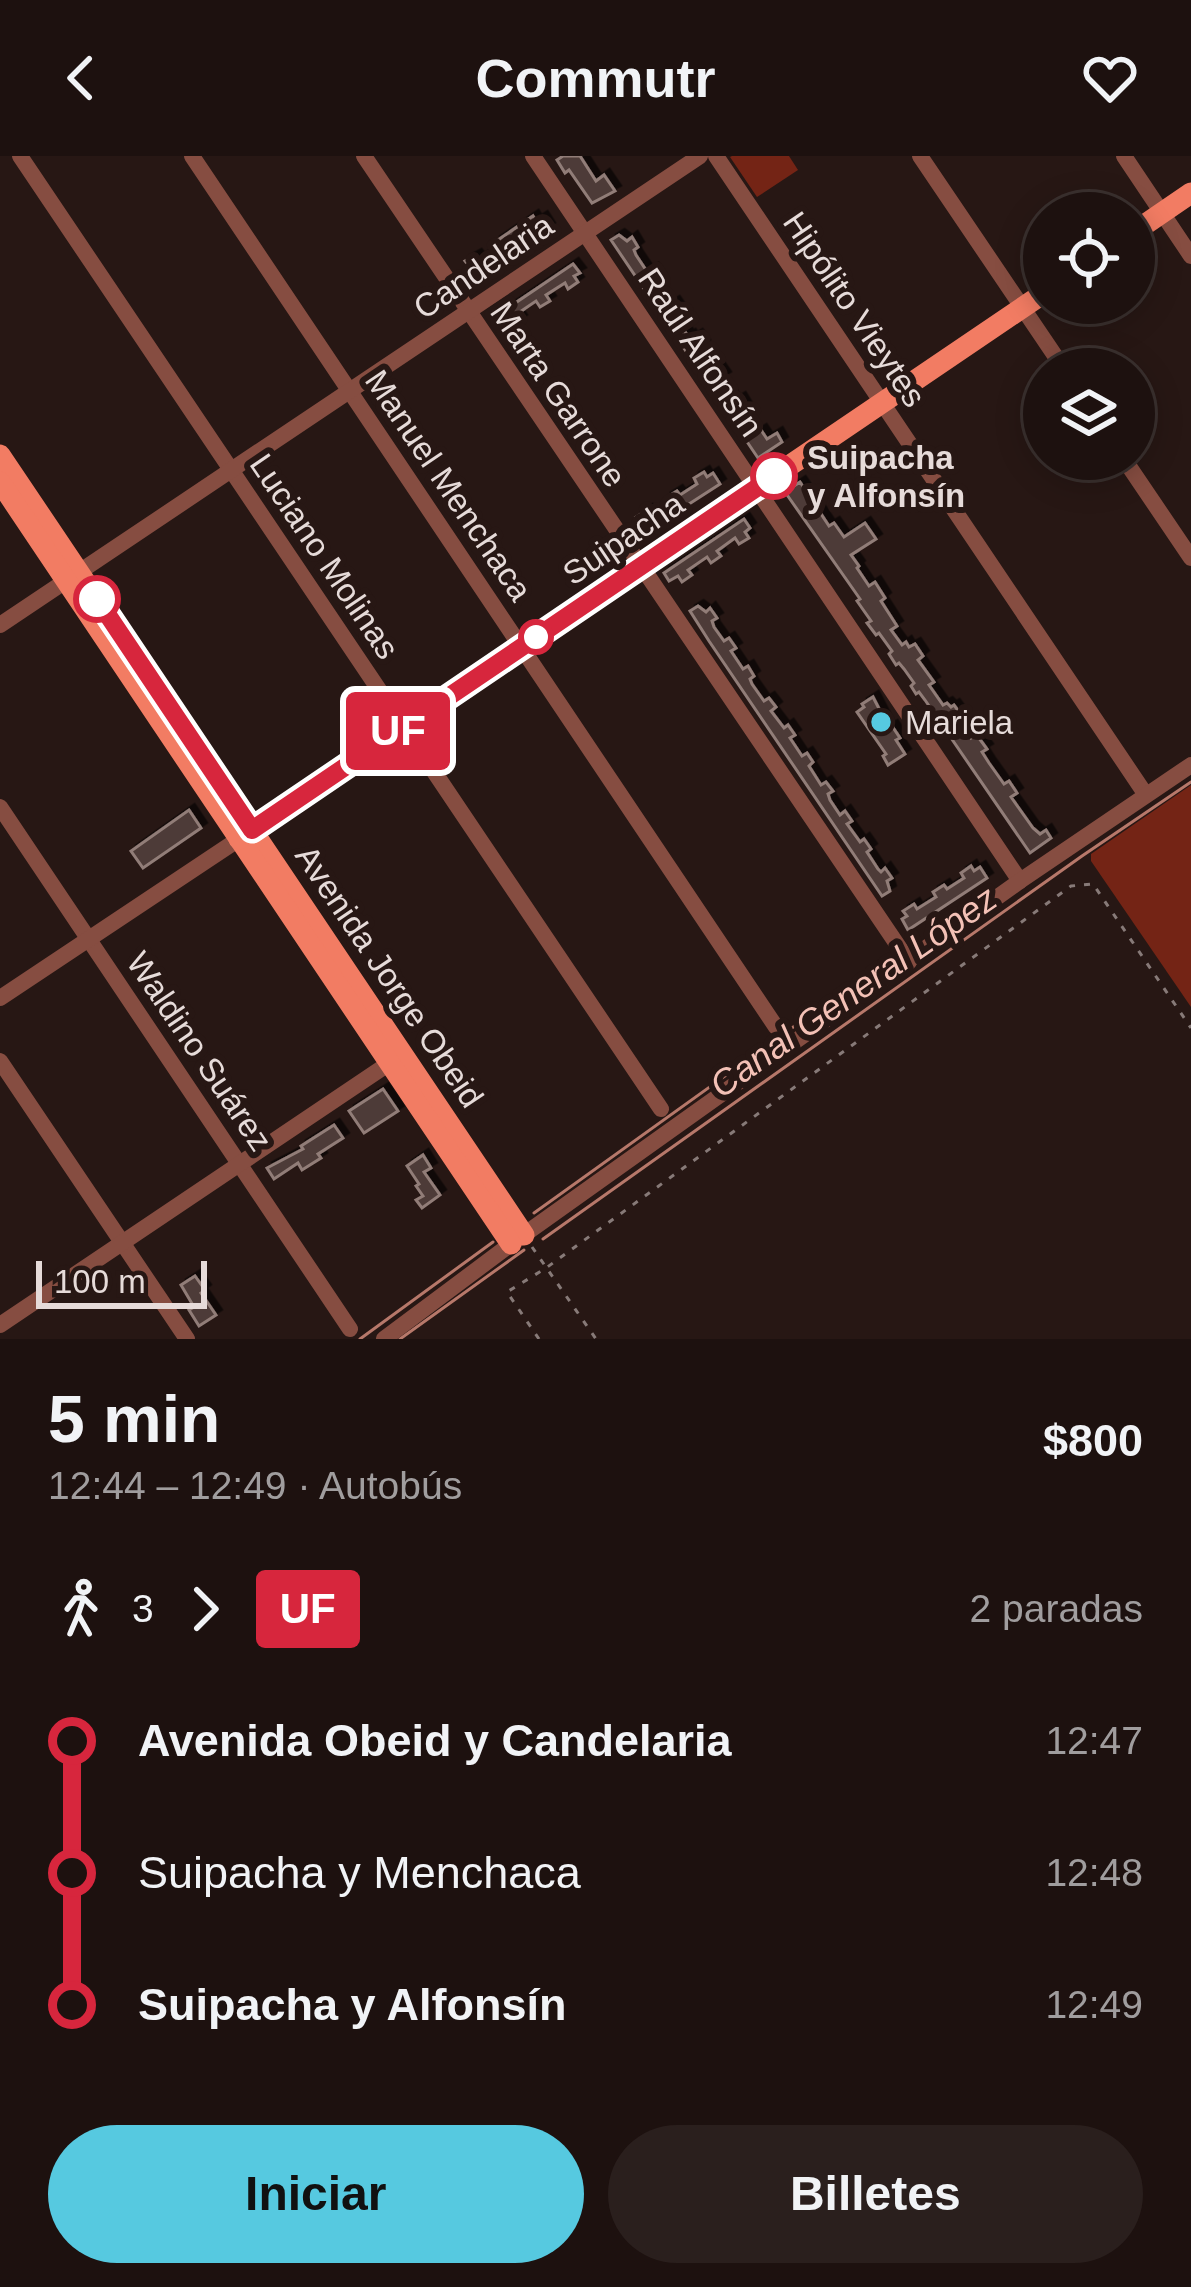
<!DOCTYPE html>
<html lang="es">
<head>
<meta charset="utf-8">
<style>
  body { margin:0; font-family:Arial,sans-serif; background:#2a1f1d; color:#f1f3f6; height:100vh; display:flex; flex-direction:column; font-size:45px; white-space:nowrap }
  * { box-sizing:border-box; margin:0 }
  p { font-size:39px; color:#a09d9e }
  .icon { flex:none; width:66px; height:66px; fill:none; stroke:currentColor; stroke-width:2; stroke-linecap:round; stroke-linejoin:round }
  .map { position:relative; height:1183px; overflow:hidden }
  .side { display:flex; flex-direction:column; background:#1d110f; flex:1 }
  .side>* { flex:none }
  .badge { padding:0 24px; border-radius:9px; font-size:42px; line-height:78px }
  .controls { position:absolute; left:1023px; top:36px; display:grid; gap:24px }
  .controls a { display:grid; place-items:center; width:132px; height:132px; border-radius:50%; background:#1d110f; box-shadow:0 6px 30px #0003,0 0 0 3px #3b312f; font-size:60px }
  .scale { position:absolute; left:36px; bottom:30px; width:171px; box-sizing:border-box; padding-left:12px; border:6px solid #e6dbd9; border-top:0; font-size:33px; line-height:42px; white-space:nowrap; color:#e6dbd9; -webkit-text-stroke:9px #271714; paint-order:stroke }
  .map>.badge { position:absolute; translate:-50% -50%; box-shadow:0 0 0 6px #fff }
  .legs { display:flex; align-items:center; gap:18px; height:132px; padding:0 48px; font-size:39px }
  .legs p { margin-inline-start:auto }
  .head { display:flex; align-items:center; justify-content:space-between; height:204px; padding:0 48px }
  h1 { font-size:66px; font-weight:800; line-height:90px }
  .primary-button { display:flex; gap:24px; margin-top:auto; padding:24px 48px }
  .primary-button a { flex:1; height:138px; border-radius:72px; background:#56c9e0; color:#111; font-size:48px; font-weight:800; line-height:138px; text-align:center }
  .primary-button a+a { background:#2a1f1d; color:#f1f3f6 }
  ul { padding:0 48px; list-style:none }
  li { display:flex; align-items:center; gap:42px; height:132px; font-size:45px }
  li i { display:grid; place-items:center; width:18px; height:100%; margin:0 15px; background:currentColor }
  li i::after { content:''; width:30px; height:30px; margin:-15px; border:9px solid; border-radius:50%; background:#1d110f }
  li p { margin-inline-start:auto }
  li:first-child i { background:linear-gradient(#0000 50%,currentColor 0) }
  li:last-child i { background:linear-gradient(currentColor 50%,#0000 0) }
  header { display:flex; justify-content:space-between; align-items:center; height:156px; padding:0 48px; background:#1d110f; font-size:54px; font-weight:800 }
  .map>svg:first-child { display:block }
  .green { fill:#742415 }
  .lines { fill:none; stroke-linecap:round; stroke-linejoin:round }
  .stream { stroke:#b7786a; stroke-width:3 }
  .building { fill:#4d3b37; stroke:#917d78; stroke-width:3; filter:url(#shadow) }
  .path { stroke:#877a78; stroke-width:3; stroke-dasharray:6 9; stroke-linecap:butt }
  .minor { stroke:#864d41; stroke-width:16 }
  .major { stroke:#f27c63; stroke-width:21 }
  .line-1-casing { stroke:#fff; stroke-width:27 }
  .line-1 { stroke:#d7263d; stroke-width:18 }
  .stop-1-dot { fill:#fff; stroke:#d7263d; stroke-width:6 }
  .poi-dot { fill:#56c9e0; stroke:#271714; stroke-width:4.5 }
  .labels { text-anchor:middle; stroke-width:12; stroke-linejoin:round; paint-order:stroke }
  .street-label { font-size:33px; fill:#e6dbd9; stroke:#271714 }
  .stop-label { font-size:33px; font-weight:bold; fill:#e6dbd9; stroke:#271714; text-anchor:start }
  .poi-label { font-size:33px; fill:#e6dbd9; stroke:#271714; text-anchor:start }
  .water-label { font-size:36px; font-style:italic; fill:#f3c1b6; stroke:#271714 }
</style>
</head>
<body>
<header><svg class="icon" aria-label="back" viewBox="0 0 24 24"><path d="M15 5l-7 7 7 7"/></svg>Commutr<svg class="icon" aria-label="heart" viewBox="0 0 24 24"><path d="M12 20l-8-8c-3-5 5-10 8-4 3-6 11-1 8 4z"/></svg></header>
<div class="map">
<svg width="1191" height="1183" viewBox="0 0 1191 1183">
  <defs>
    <filter id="shadow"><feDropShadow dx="5.5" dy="-5.5" stdDeviation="0" flood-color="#0009"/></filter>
  </defs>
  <rect width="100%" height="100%" fill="#271714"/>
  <g class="green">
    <polygon points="732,0 789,0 798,14 757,41 730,1"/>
    <polygon points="1191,629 1191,851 1091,705 1091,698"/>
  </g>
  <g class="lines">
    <g class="stream">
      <polyline points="534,1057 888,803"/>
      <polyline points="543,1083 1082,700 1191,626"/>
      <polyline points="360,1183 493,1086"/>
      <polyline points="400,1183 524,1094"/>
    </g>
  </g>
  <g class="building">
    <polygon points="563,0 580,0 596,25 604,19 615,35 592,47 569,14 565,17 557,4"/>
    <polygon points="533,60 536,65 542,61 549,72 470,124 464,114 469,110 465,105 476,99 479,103 493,94 498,91 495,86"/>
    <polygon points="619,79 627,85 632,81 638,91 634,94 636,99 648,117 653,113 660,123 655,126 658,131 655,133 665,147 669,149 674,146 681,156 676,159 677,165 688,180 690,179 692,182 697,179 704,189 699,192 702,197 714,214 718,211 725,221 720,224 735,245 740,242 746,252 742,255 756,277 761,274 767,283 777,277 782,286 758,302 611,84"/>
    <polygon points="573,108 580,117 574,120 578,126 568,133 565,127 546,139 550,145 540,151 536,145 517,158 521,164 511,171 507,164 499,170 493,162"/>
    <polygon points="704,316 707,321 713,317 720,328 641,379 635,369 640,366 636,361 647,354 650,359 669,346 666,342 677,335 680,339 697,328 694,322"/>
    <polygon points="800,326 829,370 834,367 844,381 865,367 876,383 851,399 859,410 857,412 869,430 875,426 885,442 881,445 897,470 891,474 902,489 906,486 909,491 915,488 923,500 918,504 934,526 929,529 943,549 947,547 951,551 954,549 965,564 961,566 971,582 976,578 987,593 982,596 989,607 1004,628 1009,625 1017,637 1011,641 1033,672 1040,678 1046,674 1051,682 1030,697 925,544 919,536 916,538 911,530 914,527 904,513 899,507 896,509 889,498 892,495 879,477 876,479 867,467 871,465 857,445 860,443 785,336"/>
    <polygon points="744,363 750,372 745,376 749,382 739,388 735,382 717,395 721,400 711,407 707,401 688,414 692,419 682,426 678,420 669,425 664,417"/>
    <polygon points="698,450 706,456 710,452 717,462 712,465 714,471 724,485 729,482 736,492 731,495 743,513 748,510 754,520 750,523 752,528 764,545 769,542 776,551 771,555 784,572 788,569 795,579 790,582 802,600 807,597 813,606 809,610 821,629 826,626 833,635 828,638 830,644 840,659 845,655 852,665 847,668 860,686 864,683 871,693 867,696 878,713 881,716 885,712 892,722 887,725 890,735 882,740 709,485 690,455"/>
    <polygon points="873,541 889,572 892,570 900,582 896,584 905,598 888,609 883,600 886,598 857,556 864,551 862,548"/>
    <polygon points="189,654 201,672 143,712 131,695"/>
    <polygon points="971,710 974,715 980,711 987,722 908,774 902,763 907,760 903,755 914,748 917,753 936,741 933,736 944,729 947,733 964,722 961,717"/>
    <polygon points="383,933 398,955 364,977 349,955"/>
    <polygon points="334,969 343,982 318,998 321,1002 302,1014 298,1007 274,1023 267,1012 303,993 301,990"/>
    <polygon points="423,999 431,1012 424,1016 440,1039 422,1052 416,1044 423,1040 416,1030 419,1028 407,1010"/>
    <polygon points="195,1120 205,1134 201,1137 216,1159 199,1170 189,1154 194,1151 181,1129"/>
  </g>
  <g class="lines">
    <g class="path">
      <polyline points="532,1091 596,1183"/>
      <polyline points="539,1183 507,1136 546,1112 1071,730 1093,728 1191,872"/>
    </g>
    <g class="minor">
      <polyline points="20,0 661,953"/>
      <polyline points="192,0 776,871"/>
      <polyline points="364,0 909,806"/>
      <polyline points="533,0 1020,725"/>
      <polyline points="716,0 1146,639"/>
      <polyline points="920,0 1064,213"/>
      <polyline points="1124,0 1191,100"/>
      <polyline points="1124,303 1191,402"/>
      <polyline points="0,469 700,0"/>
      <polyline points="0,651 350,1173"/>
      <polyline points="0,842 239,683"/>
      <polyline points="0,905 187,1183"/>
      <polyline points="0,1169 397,902"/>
      <polyline points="384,1183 511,1088 1020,725 1191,609"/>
    </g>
    <g class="major">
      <polyline points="1134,76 1191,37"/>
      <polyline points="0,299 524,1079"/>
      <polyline points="0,326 511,1088"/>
      <polyline points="239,683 1044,137"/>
    </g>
  </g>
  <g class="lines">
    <g class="line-1-casing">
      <polyline id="line-1" points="97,443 252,674 774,320"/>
    </g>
    <use href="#line-1" class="line-1"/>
  </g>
  <g class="stop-1-dot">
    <circle cx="774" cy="320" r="21"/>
    <circle cx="97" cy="443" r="21"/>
    <circle cx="536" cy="481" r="15"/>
  </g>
  <circle class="poi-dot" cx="881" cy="566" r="12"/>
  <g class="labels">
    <g class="street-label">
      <text transform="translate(483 110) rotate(-34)" y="12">Candelaria</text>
      <text transform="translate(855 153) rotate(56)" y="12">Hipólito Vieytes</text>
      <text transform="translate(701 196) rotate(56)" y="12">Raúl Alfonsín</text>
      <text transform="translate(559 238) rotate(56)" y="12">Marta Garrone</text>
      <text transform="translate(449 329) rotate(56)" y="12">Manuel Menchaca</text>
      <text transform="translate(623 382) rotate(-34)" y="12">Suipacha</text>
      <text transform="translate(325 400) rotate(56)" y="12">Luciano Molinas</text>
      <text transform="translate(390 820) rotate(56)" y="12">Avenida Jorge Obeid</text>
      <text transform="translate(200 895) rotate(56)" y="12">Waldino Suárez</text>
    </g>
    <g class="stop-label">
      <text x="807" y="313">Suipacha<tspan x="807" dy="38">y Alfonsín</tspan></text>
    </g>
    <g class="poi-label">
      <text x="905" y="578">Mariela</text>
    </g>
    <g class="water-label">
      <text transform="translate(853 835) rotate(-35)" y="13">Canal General López</text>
    </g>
  </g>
</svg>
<div class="controls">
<a><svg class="icon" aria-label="locate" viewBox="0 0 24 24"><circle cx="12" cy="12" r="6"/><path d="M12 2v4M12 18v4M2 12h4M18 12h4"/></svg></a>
<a><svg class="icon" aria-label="layers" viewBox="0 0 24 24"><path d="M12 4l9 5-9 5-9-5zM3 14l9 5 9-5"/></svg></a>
</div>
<div class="scale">100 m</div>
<b class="badge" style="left:398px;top:575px;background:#d7263d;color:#fff">UF</b>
</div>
<section class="side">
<div class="head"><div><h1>5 min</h1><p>12:44 – 12:49 · Autobús</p></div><b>$800</b></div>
<div class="legs"><svg class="icon" aria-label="walk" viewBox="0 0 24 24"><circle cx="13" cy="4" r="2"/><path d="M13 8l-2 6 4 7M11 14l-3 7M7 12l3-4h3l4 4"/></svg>3<svg class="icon" aria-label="forward" viewBox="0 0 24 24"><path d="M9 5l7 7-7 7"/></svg><b class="badge" style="background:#d7263d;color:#fff">UF</b><p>2 paradas</p></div>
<ul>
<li><i style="color:#d7263d"></i><b>Avenida Obeid y Candelaria</b><p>12:47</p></li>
<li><i style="color:#d7263d"></i><span>Suipacha y Menchaca</span><p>12:48</p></li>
<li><i style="color:#d7263d"></i><b>Suipacha y Alfonsín</b><p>12:49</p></li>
</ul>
<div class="primary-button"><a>Iniciar</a><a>Billetes</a></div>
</section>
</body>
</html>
